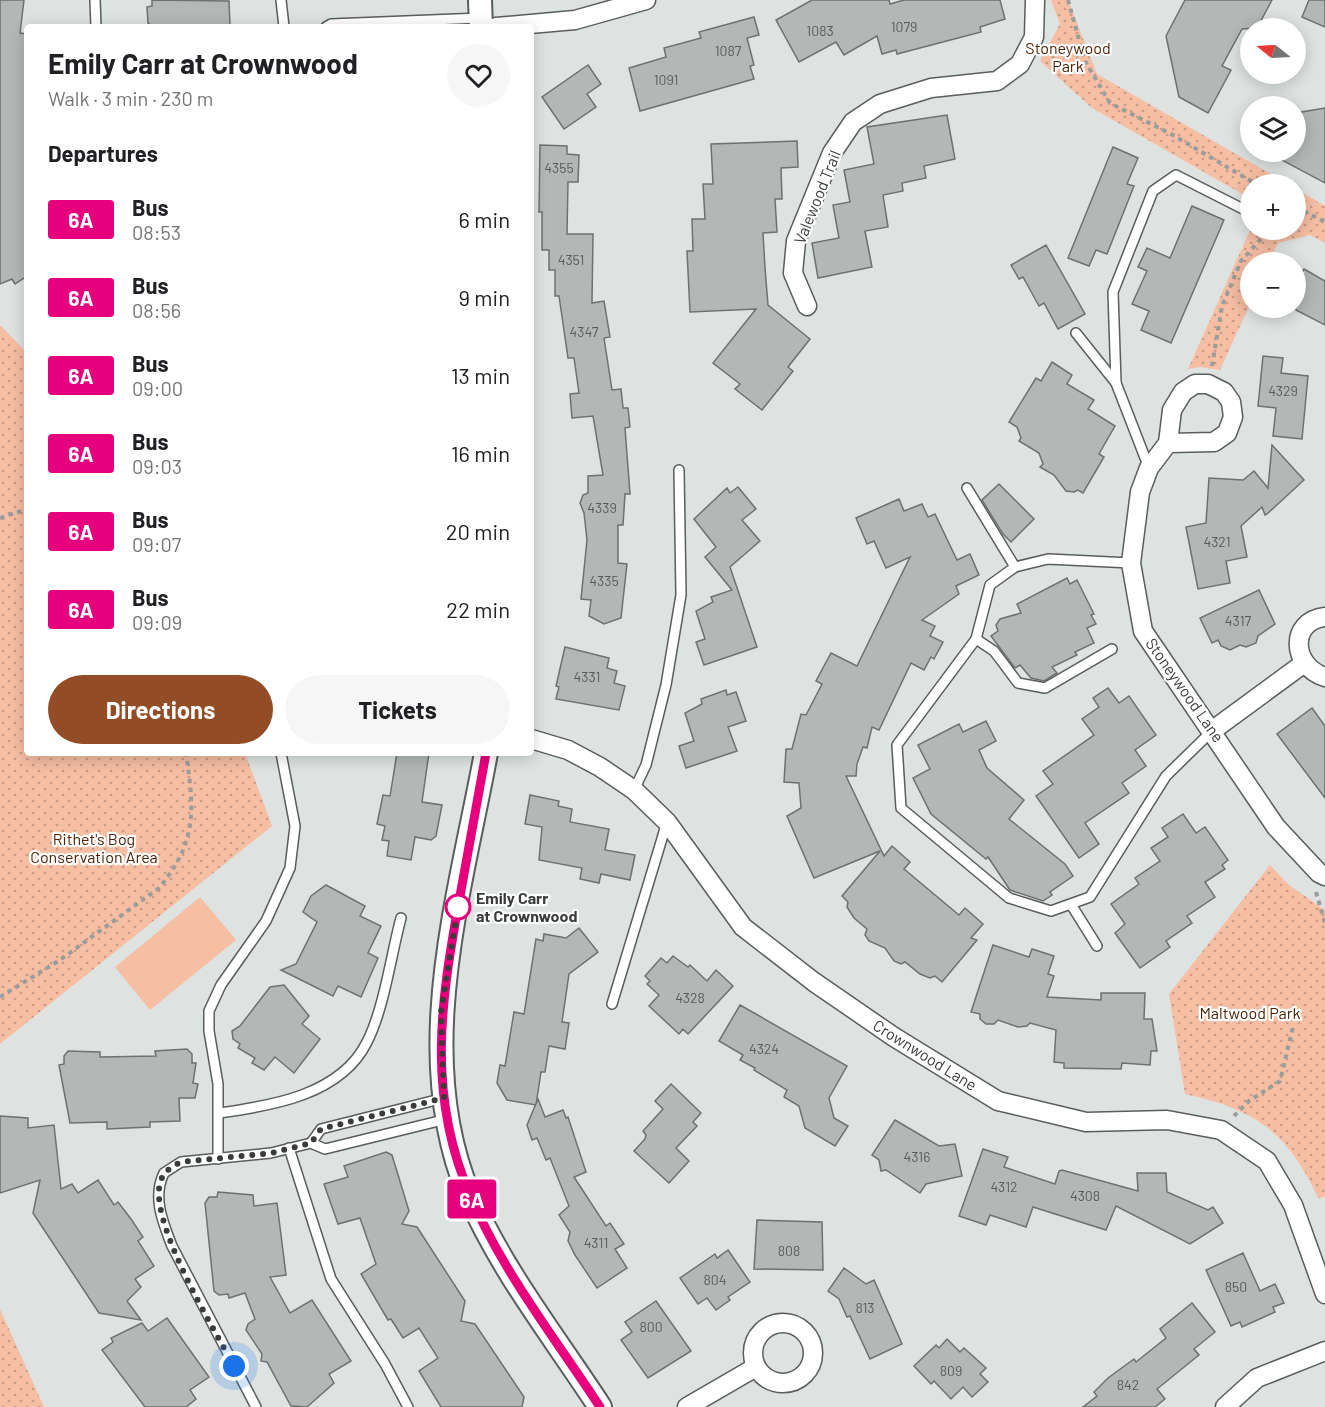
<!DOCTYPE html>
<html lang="en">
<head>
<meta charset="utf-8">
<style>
  body { margin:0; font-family:Barlow,sans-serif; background:#f6f6f6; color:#202124; height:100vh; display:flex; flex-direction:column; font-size:22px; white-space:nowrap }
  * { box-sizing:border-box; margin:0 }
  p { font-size:20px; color:#757577 }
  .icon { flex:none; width:33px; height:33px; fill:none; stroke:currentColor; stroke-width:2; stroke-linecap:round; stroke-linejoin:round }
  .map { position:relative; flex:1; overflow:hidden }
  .details { position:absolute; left:24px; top:24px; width:510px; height:732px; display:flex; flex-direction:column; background:#fff; border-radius:6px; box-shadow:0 3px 15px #0003 }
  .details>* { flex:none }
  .badge { padding:0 12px; border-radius:4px; font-size:21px; line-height:39px }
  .needle { width:39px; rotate:288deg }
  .fabs { position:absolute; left:1240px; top:18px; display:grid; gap:12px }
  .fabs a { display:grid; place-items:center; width:66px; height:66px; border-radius:50%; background:#fff; box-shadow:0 3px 15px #0003; font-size:30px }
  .you { position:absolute; width:30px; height:30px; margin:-15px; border:4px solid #fff; border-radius:50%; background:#1a73e8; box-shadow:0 0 0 9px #1a73e833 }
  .map>.badge { position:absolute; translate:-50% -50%; box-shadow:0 0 0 3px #fff }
  h2 { padding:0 24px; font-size:22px; line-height:54px }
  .round { display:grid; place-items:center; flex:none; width:63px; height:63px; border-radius:32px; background:#f6f6f6 }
  .head { display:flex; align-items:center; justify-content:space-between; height:102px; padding:0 24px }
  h1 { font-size:28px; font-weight:700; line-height:45px }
  .action { display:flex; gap:12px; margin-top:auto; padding:12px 24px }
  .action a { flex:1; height:69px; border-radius:36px; background:#934d26; color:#fff; font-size:24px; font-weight:700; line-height:69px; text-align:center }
  .action a+a { background:#f6f6f6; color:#202124 }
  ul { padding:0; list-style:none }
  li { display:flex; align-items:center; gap:18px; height:78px; padding:0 24px }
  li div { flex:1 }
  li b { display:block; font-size:22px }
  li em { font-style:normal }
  li .badge { min-width:66px; font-weight:700; text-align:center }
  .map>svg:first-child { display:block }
  .park { fill:url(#park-dots) }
  .pitch { fill:#f6bea3 }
  .building { fill:#b3b8b6; stroke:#6d7170; stroke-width:1.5 }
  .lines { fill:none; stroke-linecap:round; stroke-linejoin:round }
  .service-casing { stroke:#595d5c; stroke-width:12 }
  .minor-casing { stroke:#595d5c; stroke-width:21 }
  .tertiary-casing { stroke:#595d5c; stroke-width:26 }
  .path { stroke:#999d9c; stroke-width:4; stroke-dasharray:4.5 4.5; stroke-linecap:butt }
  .service { stroke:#fff; stroke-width:9 }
  .minor { stroke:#fff; stroke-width:18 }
  .tertiary { stroke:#fff; stroke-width:22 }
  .line-casing { stroke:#fff; stroke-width:14 }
  .line { stroke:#e6007e; stroke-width:9 }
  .walk { stroke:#3a3c3c; stroke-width:6; stroke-dasharray:0 10.8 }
  .stop-dot { fill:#fff; stroke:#e6007e; stroke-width:3 }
  .labels { text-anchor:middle; stroke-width:4.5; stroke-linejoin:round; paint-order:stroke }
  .number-label { font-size:14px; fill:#585b5a }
  .park-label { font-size:16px; fill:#4d1f02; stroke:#fff }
  .street-label { font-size:16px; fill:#3a3c3c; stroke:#fff }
  .stop-label { font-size:16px; font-weight:bold; fill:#3a3c3c; stroke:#fff; text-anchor:start }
</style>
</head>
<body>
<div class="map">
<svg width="1325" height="1407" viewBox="0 0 1325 1407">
  <defs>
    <pattern id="park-dots" width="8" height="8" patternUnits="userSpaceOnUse" patternTransform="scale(1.5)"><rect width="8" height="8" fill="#f6bea3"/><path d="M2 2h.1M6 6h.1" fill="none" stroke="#c89c86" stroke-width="1.8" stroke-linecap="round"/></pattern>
  </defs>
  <rect width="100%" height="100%" fill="#dee3e2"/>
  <g class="park">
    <polygon points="1051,0 1068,0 1097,74 1288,184 1251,184 1251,199 1092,108 1040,61 1060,24"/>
    <polygon points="1296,189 1325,206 1325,243 1310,235 1278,243 1269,262 1251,262 1251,302 1220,370 1200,367 1188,369 1251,228 1296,230"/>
    <polygon points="0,325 27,353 27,753 245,753 272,826 0,1044"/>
    <path d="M1270 865 1289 885 1325 910V1196L1319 1199C1287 1132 1257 1110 1185 1094L1169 994Z"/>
    <polygon points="0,1309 44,1407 0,1407"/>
  </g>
  <polygon class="pitch" points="200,897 236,940 150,1010 115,967"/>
  <g class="building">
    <polygon points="0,0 24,0 20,33 27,34 27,276 15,284 12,279 0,284"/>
    <polygon points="152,0 229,1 230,25 153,27 148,23 147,7 152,6"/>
    <polygon points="812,0 889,0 890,4 904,0 1000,0 1005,19 980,27 981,32 897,54 896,50 882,54 877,36 844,55 836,42 799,62 776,20"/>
    <polygon points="1185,0 1272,0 1257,28 1242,29 1222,66 1231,70 1208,113 1179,97 1166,36"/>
    <polygon points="1309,0 1325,0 1325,27 1302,17"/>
    <polygon points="754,17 759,35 747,38 754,65 750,66 754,79 640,111 629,68 666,57 664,48 701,38 699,32"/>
    <polygon points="588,65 601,84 587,94 596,107 564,129 542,97"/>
    <polygon points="1325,108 1325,183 1267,152 1296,152 1296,113"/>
    <polygon points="947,115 955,159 924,166 926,178 902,183 903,191 883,195 888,227 865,231 872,267 818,278 812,243 839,238 833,205 850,202 844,170 874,164 867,127"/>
    <polygon points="797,141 798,167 781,168 782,199 775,199 777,232 763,233 765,268 768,305 810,339 788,367 793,371 762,410 735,389 740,384 713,363 756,309 690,312 687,251 693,251 692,219 705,219 703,184 713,184 711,144"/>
    <polygon points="540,145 567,146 567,154 579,155 578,182 568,182 567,234 593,234 592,303 604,301 610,337 604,338 612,390 621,389 623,408 628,408 630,427 625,428 630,494 625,494 623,525 618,525 618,563 627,564 621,618 604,624 589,616 591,600 581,599 587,540 584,513 580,503 583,495 588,493 588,476 603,475 593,416 572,418 570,394 579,393 574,358 568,358 559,296 555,296 555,270 549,270 549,250 542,250 542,212 539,212"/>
    <polygon points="1113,147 1138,158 1127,184 1134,186 1107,254 1096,250 1089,266 1068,258"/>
    <polygon points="1192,206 1224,220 1171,343 1141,330 1149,311 1132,304 1147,271 1138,267 1147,248 1170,258"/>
    <polygon points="1046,245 1085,314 1058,329 1044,303 1039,306 1023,277 1019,279 1011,265"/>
    <polygon points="1304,269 1325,281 1325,325 1296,310 1296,271 1301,274"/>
    <polygon points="1263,356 1283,358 1281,373 1308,376 1302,439 1273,436 1276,408 1258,406"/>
    <polygon points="1052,362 1072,375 1067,384 1094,400 1088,409 1115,426 1099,454 1104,457 1083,493 1078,490 1074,492 1066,491 1054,475 1040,467 1043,464 1039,453 1019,441 1021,438 1017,427 1009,422 1036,378 1041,381"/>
    <polygon points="1272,445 1304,480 1267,514 1265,515 1262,507 1241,526 1247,557 1226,561 1230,583 1198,589 1186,527 1206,523 1209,478 1243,480 1254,471 1268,488"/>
    <polygon points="999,484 1034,519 1011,542 1003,534 982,500"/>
    <polygon points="738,487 756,509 742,520 760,541 730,567 757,647 704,665 696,642 705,639 696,611 713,602 711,597 732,590 705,557 716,547 694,519 727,488 730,493"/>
    <polygon points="899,499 904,511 922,504 928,517 935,514 957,560 970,554 979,575 956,586 959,594 922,620 935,626 930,636 943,642 934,659 931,657 924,670 911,663 879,730 872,727 867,748 863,747 857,764 856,776 846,776 884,856 892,846 910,862 904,869 959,915 965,908 983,924 971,938 977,940 942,982 935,976 930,978 920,974 905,962 901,964 894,961 885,948 869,941 865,935 867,929 854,918 847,907 848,902 842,896 880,851 814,878 787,816 801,808 799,783 784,782 786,749 792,749 801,714 806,715 822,684 816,681 831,653 857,666 910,557 886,568 874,541 867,544 856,518"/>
    <polygon points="1067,578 1070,584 1077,580 1094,614 1091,615 1096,624 1087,628 1094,643 1075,652 1077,655 1052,667 1057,673 1044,681 1031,678 1020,665 1015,668 991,636 998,631 996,625 1000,619 1021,613 1017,604"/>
    <polygon points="1259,590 1275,624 1258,636 1256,643 1246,647 1240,645 1230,650 1221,646 1218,640 1212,643 1200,618"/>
    <polygon points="565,647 609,658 607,668 617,671 614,683 625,686 619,710 556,699 559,687 556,686"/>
    <polygon points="1108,688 1119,703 1129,696 1156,735 1135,750 1146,766 1122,783 1129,793 1085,823 1099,844 1079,858 1036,796 1053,784 1043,771 1094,735 1082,719 1099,707 1093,698"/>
    <polygon points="726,690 727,695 736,692 746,721 728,727 737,751 686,768 679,746 694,741 685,713 702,704 701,699"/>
    <polygon points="1312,708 1325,726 1325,798 1277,734"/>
    <polygon points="986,721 996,741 979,750 987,768 1024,800 1009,819 1065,864 1073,876 1050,892 1052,895 1043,901 1010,890 988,857 986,859 931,814 913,778 930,769 918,745 959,724 963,732"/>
    <polygon points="397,753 429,753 422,802 442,805 436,836 431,840 415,837 411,860 387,856 389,841 382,840 385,826 377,824 383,795 390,796"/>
    <polygon points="530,795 559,801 558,806 572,809 570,822 609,829 605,850 635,855 630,880 601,874 599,883 580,879 582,868 539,860 542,827 525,824"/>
    <polygon points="1183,814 1196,833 1205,827 1228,860 1222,865 1225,869 1205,882 1215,897 1187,916 1192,923 1166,941 1170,947 1140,968 1115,933 1125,924 1111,904 1139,884 1135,878 1160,861 1151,848 1168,837 1162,828"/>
    <polygon points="326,885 365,906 360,916 381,926 368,953 378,958 361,997 338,986 333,996 281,970 296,964 317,922 303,912 311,896"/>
    <polygon points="579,928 598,952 569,974 562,1022 569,1023 565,1049 549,1046 545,1072 541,1072 536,1105 507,1100 497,1083 500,1065 505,1066 514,1012 524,1014 536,939 543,941 544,934 566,938"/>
    <polygon points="993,945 1029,957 1032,949 1054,956 1048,974 1054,976 1047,997 1101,1000 1101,993 1145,993 1144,1019 1152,1019 1157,1051 1151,1051 1150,1065 1122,1063 1121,1069 1064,1068 1064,1063 1054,1062 1056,1030 1030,1023 1027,1026 1018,1027 998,1020 994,1024 986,1024 980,1019 980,1014 971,1012"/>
    <polygon points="673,956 688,967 690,965 707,981 716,970 733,986 688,1034 683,1029 679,1034 649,1006 659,995 647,984 650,981 645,976 661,958 667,963"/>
    <polygon points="284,985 309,1016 302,1024 320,1039 294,1073 275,1057 264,1070 252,1063 255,1058 238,1048 240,1044 233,1039 232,1031 240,1026 270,987"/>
    <polygon points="740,1005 847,1066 829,1098 834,1118 848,1126 835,1146 805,1128 799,1106 784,1097 787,1090 754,1070 755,1068 740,1060 743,1055 719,1041"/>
    <polygon points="187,1049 192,1054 192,1063 196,1063 193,1083 198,1084 195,1098 179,1098 180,1121 150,1122 150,1127 107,1129 107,1122 70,1123 59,1065 64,1064 64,1056 68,1051 100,1052 100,1057 156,1056 155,1051"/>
    <polygon points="671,1084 701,1113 693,1122 697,1126 676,1148 689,1161 669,1183 634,1151 645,1139 646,1135 643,1131 663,1109 655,1101"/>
    <polygon points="538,1099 545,1117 563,1110 566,1118 568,1117 586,1172 574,1177 606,1226 610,1223 624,1244 615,1249 627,1268 597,1288 575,1255 568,1241 570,1232 559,1215 569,1206 550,1158 546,1160 537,1138 532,1140 527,1125"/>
    <polygon points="0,1116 28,1118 28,1128 54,1125 61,1189 72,1184 78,1193 98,1180 114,1205 118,1202 131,1219 143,1237 138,1241 154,1266 135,1279 141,1287 127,1301 141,1320 99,1313 33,1213 40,1180 0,1193"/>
    <polygon points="895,1120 939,1146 955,1144 962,1176 926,1184 920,1193 886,1170 881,1171 879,1160 872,1155"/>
    <polygon points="983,1149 1008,1157 1004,1167 1055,1184 1059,1171 1062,1170 1138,1191 1137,1173 1166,1173 1167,1192 1208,1210 1213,1207 1223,1223 1190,1244 1116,1206 1106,1230 1033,1207 1026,1227 990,1215 986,1225 959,1216"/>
    <polygon points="386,1152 392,1155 409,1211 402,1224 417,1227 461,1295 465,1301 461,1321 475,1324 524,1397 522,1407 441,1407 419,1371 438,1358 419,1328 403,1338 391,1319 388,1320 361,1274 376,1264 360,1218 338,1224 324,1184 348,1177 344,1166"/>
    <polygon points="218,1192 253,1195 254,1206 277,1203 286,1275 270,1277 290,1313 312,1300 351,1361 329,1374 334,1383 307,1407 291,1406 267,1362 261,1361 262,1354 246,1330 248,1324 255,1319 245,1293 229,1298 228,1294 219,1295 214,1291 205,1203 209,1197 217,1197"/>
    <polygon points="757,1220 822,1222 823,1270 754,1269"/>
    <polygon points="728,1250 750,1282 728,1297 730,1300 716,1310 707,1298 698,1304 680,1278 715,1254 717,1258"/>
    <polygon points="1243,1253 1260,1291 1275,1284 1284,1303 1273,1307 1275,1312 1242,1327 1240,1322 1231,1326 1206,1270"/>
    <polygon points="844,1268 866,1284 874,1280 902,1344 870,1359 850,1316 847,1317 839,1299 828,1291"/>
    <polygon points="656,1301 691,1351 648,1378 621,1340 632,1332 625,1322"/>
    <polygon points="1192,1303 1215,1332 1194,1349 1199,1355 1157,1389 1165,1399 1155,1407 1083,1407 1097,1396 1094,1392 1108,1378 1134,1359 1136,1362 1166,1338 1160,1329"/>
    <polygon points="167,1318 209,1377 190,1390 196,1399 186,1407 145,1407 102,1350 113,1342 111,1338 142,1323 148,1331"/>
    <polygon points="947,1339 960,1352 964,1348 986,1368 980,1374 988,1382 972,1397 963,1387 951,1399 934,1381 931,1384 914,1366 936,1345 939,1348"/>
  </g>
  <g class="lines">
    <g class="service-casing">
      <g id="service">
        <polyline points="95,0 96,27"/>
        <polyline points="281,0 284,27"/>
        <polyline points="326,27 331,24 481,18"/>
        <polyline points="1076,333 1116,383 1149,468"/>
        <polyline points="1116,383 1113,292 1153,191 1176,175 1245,210"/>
        <polyline points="967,488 1015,567"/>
        <polyline points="1131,563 1048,559 1015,567 990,585 976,639 897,745 901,808 1009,898 1051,911 1090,897 1166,776 1213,730"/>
        <polyline points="976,639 994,651 1018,683 1045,688 1112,649"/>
        <polyline points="634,790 646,765 666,685 681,595 679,470"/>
        <polyline points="1072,906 1097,946"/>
        <polyline points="612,1004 667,822"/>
        <path d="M219 1113C271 1106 341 1095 367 1042 384 1009 391 955 401 918"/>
        <polyline points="311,1143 321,1129 444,1098"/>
        <polyline points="289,1148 331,1279 385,1364 408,1407"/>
        <polyline points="218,1159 218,1084 209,1031 209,1011 221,985 266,921 290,868 295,826 281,753"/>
        <path d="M256 1407 172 1246C163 1223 152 1197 164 1173L181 1162 271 1153 311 1143 325 1149 447 1119"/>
      </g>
    </g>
    <g class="minor-casing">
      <g id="minor">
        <polyline points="496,27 575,20 646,0"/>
        <polyline points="807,306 793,273 796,241 832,153 853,122 880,104 931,88 997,81 1020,64 1034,37 1035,0"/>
        <polyline points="1168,443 1214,442 1227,433 1233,417 1231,402 1224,392 1208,384 1195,384 1183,392 1172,410 1168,443 1149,468 1140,492 1131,563 1143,631 1276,827 1319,873 1325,876"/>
        <path d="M1325 617C1289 621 1291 666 1325 677"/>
        <polyline points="1213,730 1303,664"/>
        <polyline points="531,739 568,750 600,767 634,790 667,822 743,927 814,982 894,1037 998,1101 1086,1122 1167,1120 1221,1130 1267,1161 1293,1205 1325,1294"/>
        <circle cx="783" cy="1353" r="30"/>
        <polyline points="687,1407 756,1367"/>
        <polyline points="1225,1407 1257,1378 1325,1351"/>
      </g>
    </g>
    <g class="tertiary-casing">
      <g id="tertiary">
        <polyline points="480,0 481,27"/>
        <path d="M486 753C460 895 410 1055 469 1195 502 1271 555 1338 600 1407"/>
      </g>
    </g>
    <g class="path">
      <polyline points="1068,0 1085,61 1110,103 1171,134 1256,184"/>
      <polyline points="1296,207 1325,222"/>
      <polyline points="1212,366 1222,306 1241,261 1269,230"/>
      <polyline points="0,518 27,509"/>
      <polyline points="1316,892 1325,923"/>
      <path d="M0 997 60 960 159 888C198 841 194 809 186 753"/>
      <polyline points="1234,1116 1249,1101 1280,1081 1293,1027"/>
    </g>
    <use href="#service" class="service"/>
    <use href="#minor" class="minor"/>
    <use href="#tertiary" class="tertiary"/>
  </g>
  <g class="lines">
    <g class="line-casing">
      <path id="line" d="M486 753C477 801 469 848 460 896 441 1000 426 1093 470 1195 502 1271 555 1338 600 1407"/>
    </g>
    <use href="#line" class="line"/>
    <path class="walk" d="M234 1366C214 1329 146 1218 161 1180 165 1170 173 1166 181 1162L272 1153 311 1143 321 1129 444 1098 441 1012 458 907"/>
  </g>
  <circle class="stop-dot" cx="458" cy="907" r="12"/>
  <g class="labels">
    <g class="number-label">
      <text x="904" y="32">1079</text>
      <text x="820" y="36">1083</text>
      <text x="728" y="56">1087</text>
      <text x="666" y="85">1091</text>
      <text x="559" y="173">4355</text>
      <text x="571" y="265">4351</text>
      <text x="584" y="337">4347</text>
      <text x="1283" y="396">4329</text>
      <text x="602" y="513">4339</text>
      <text x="1217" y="547">4321</text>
      <text x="604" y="586">4335</text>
      <text x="1238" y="626">4317</text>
      <text x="587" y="682">4331</text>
      <text x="690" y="1003">4328</text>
      <text x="764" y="1054">4324</text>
      <text x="917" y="1162">4316</text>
      <text x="1004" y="1192">4312</text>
      <text x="1085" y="1201">4308</text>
      <text x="596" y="1248">4311</text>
      <text x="789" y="1256">808</text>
      <text x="715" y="1285">804</text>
      <text x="1236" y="1292">850</text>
      <text x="865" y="1313">813</text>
      <text x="651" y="1332">800</text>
      <text x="951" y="1376">809</text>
      <text x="1128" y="1390">842</text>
    </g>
    <g class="park-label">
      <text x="1068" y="54">Stoneywood<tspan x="1068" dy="18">Park</tspan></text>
      <text x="94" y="845">Rithet's Bog<tspan x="94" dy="18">Conservation Area</tspan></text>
      <text x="1250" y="1019">Maltwood Park</text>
    </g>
    <g class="street-label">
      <text transform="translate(817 197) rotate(-68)" y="6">Valewood Trail</text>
      <text transform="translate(1185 690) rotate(55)" y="6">Stoneywood Lane</text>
      <text transform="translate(925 1055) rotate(32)" y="6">Crownwood Lane</text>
    </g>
    <g class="stop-label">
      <text x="476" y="904">Emily Carr<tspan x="476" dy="18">at Crownwood</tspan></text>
    </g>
  </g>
</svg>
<div class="fabs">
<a><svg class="needle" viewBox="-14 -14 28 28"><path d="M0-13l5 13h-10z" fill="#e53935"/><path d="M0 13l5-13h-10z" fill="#757577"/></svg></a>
<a><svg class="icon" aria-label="layers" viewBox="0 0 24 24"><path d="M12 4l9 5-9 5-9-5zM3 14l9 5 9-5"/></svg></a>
<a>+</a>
<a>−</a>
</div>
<div class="you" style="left:234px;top:1366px"></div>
<b class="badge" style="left:472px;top:1199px;background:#e6007e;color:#fff">6A</b>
<section class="details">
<div class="head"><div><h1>Emily Carr at Crownwood</h1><p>Walk · 3 min · 230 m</p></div><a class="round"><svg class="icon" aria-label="heart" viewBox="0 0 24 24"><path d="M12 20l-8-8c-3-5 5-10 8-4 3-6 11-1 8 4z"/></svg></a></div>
<h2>Departures</h2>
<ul>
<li><span class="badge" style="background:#e6007e;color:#fff">6A</span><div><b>Bus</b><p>08:53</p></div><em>6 min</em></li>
<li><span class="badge" style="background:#e6007e;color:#fff">6A</span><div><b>Bus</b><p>08:56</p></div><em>9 min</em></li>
<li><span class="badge" style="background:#e6007e;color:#fff">6A</span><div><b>Bus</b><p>09:00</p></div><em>13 min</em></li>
<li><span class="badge" style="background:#e6007e;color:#fff">6A</span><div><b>Bus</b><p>09:03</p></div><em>16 min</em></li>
<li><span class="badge" style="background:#e6007e;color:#fff">6A</span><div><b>Bus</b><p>09:07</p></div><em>20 min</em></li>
<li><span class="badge" style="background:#e6007e;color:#fff">6A</span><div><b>Bus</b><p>09:09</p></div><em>22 min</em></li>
</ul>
<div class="action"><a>Directions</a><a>Tickets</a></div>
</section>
</div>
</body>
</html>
